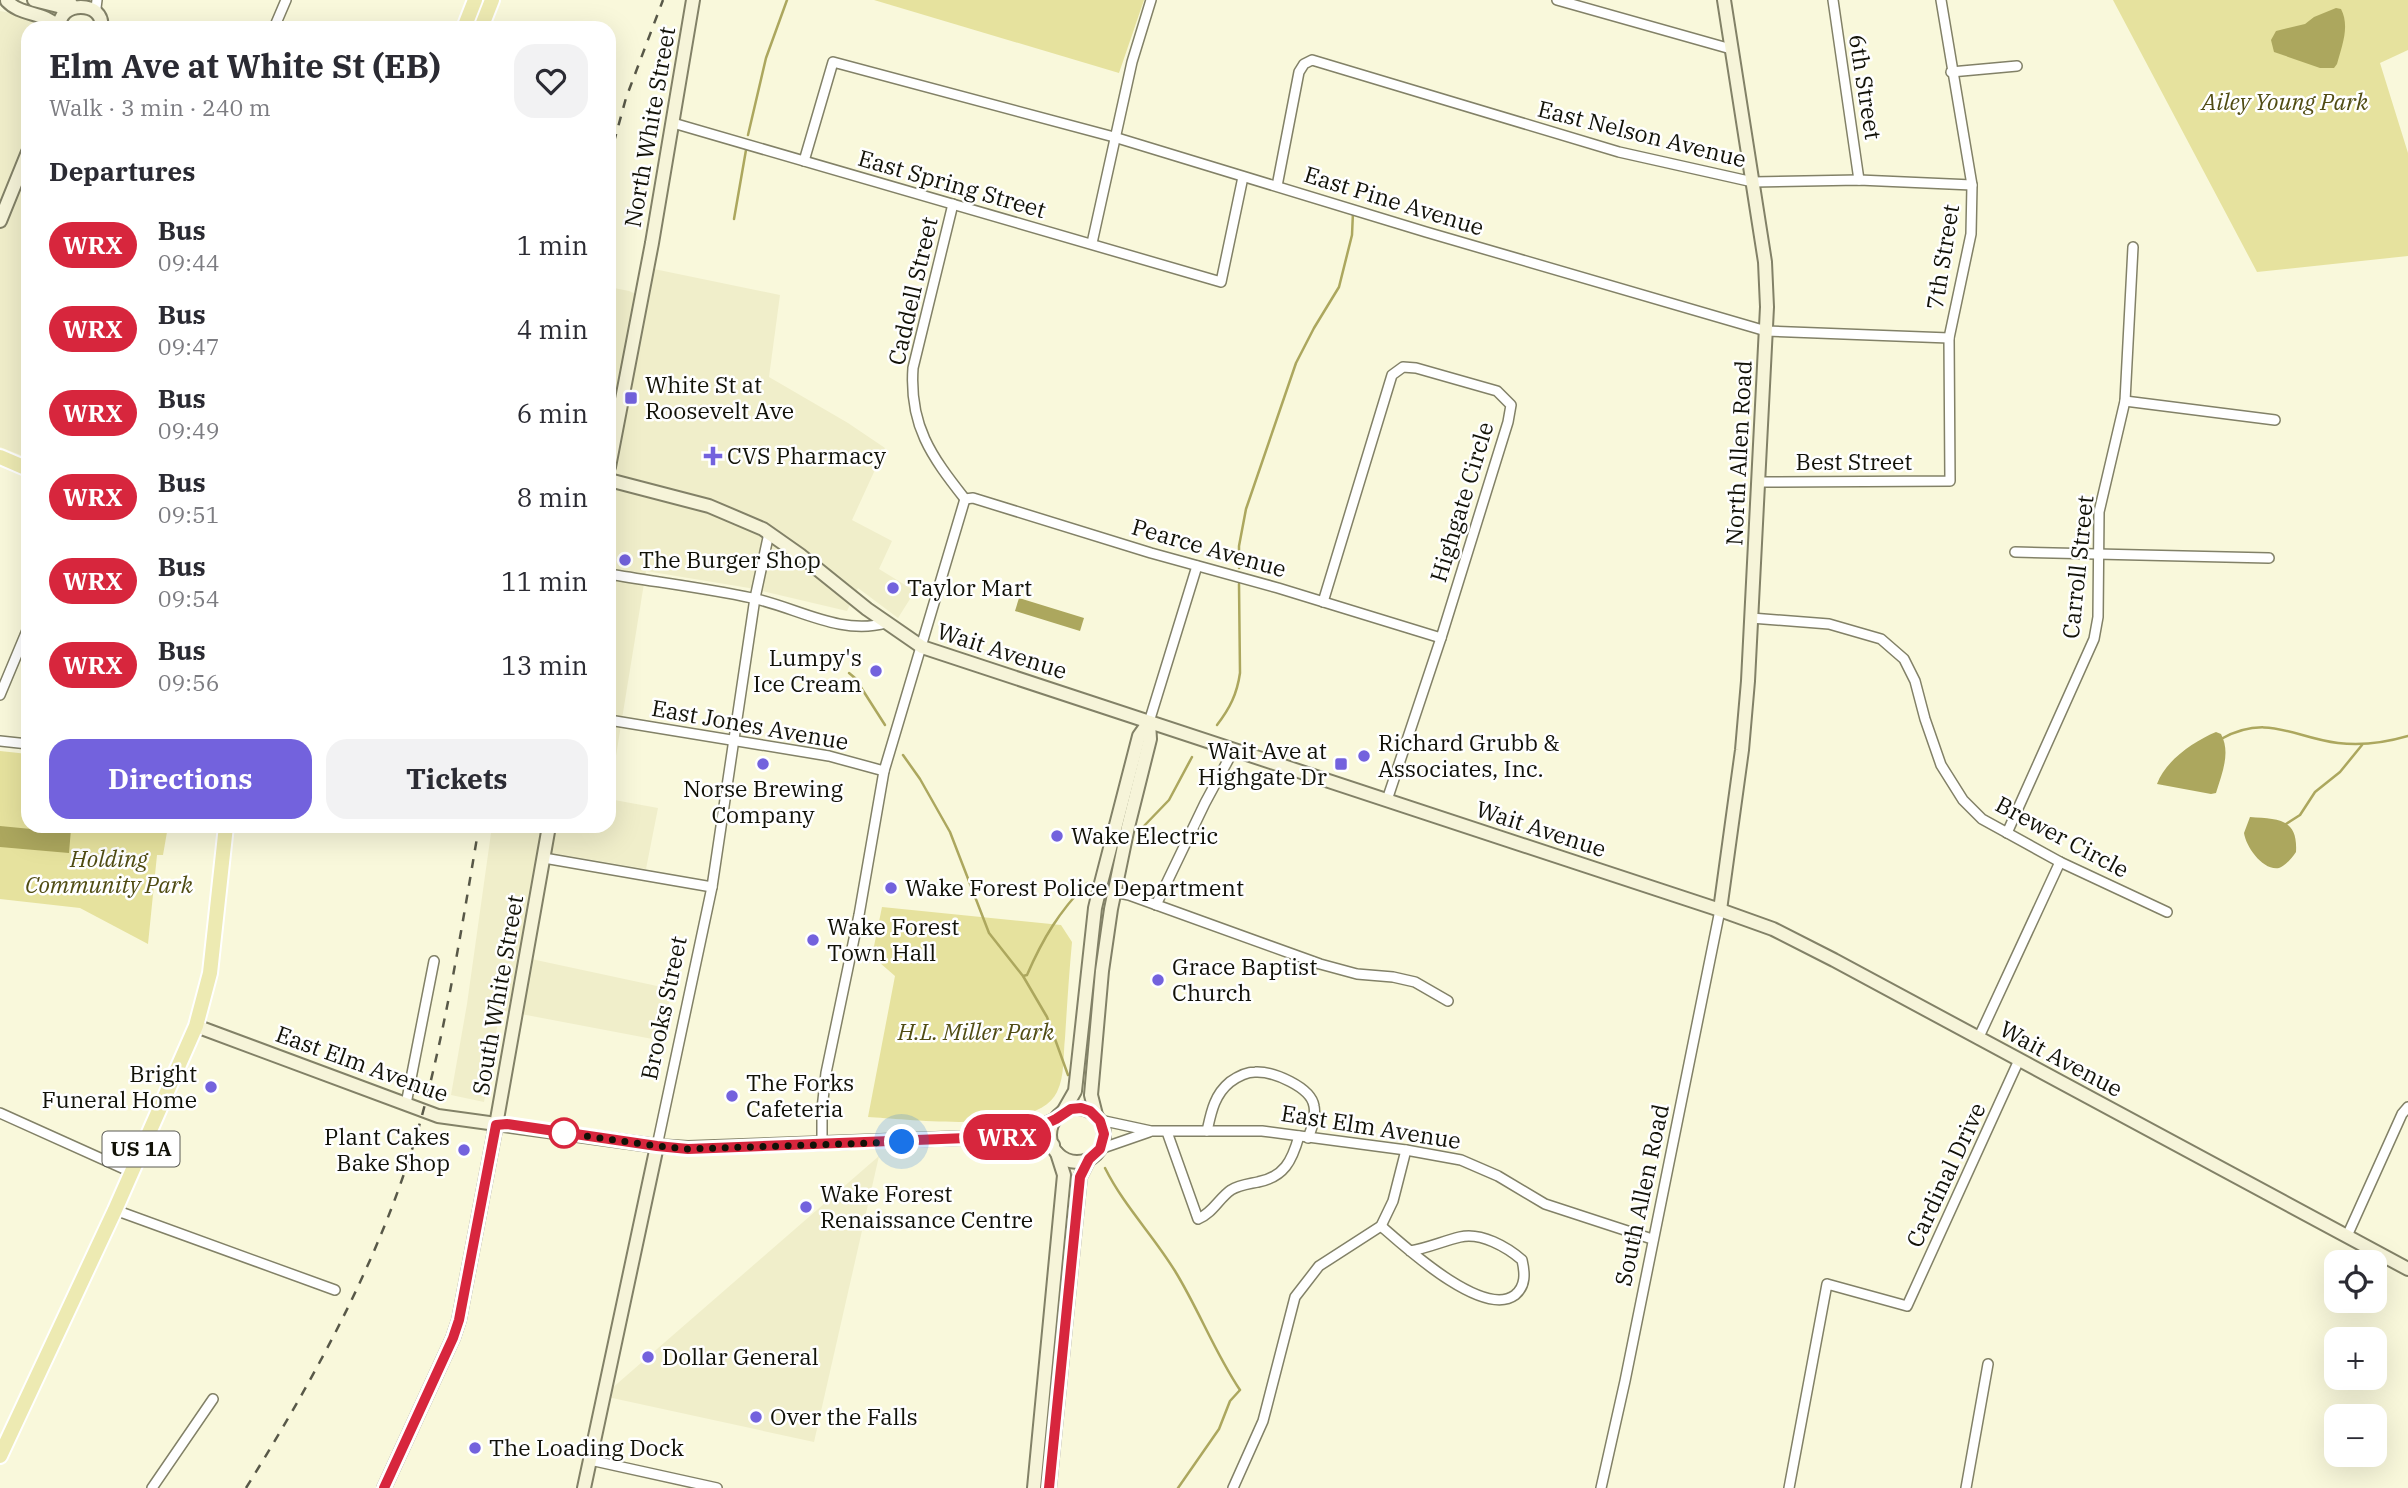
<!DOCTYPE html>
<html lang="en">
<head>
<meta charset="utf-8">
<style>
  body { margin:0; font-family:"IBM Plex Serif",serif; background:#f2f2f3; color:#2b2b33; height:100vh; display:flex; flex-direction:column; font-size:26px; white-space:nowrap }
  * { box-sizing:border-box; margin:0 }
  p { font-size:23px; color:#7c7c81 }
  .icon { flex:none; width:38px; height:38px; fill:none; stroke:currentColor; stroke-width:2; stroke-linecap:round; stroke-linejoin:round }
  .map { position:relative; flex:1; overflow:hidden }
  .sheet { position:absolute; left:21px; top:21px; width:595px; height:812px; display:flex; flex-direction:column; background:#fff; border-radius:21px; box-shadow:0 7px 28px #0002 }
  .sheet>* { flex:none }
  .badge { padding:0 14px; border-radius:23px; font-size:24px; line-height:46px }
  .tools { position:absolute; left:2324px; top:1250px; display:grid; gap:14px }
  .tools a { display:grid; place-items:center; width:63px; height:63px; border-radius:14px; background:#fff; box-shadow:0 7px 28px #0002; font-size:35px }
  .you { position:absolute; width:35px; height:35px; margin:-18px; border:5px solid #fff; border-radius:50%; background:#1a73e8; box-shadow:0 0 0 10px #1a73e833 }
  .map>.badge { position:absolute; translate:-50% -50%; box-shadow:0 0 0 4px #fff }
  h2 { padding:0 28px; font-size:26px; line-height:63px }
  .round { display:grid; place-items:center; flex:none; width:74px; height:74px; border-radius:21px; background:#f2f2f3 }
  .head { display:flex; align-items:center; justify-content:space-between; height:119px; padding:0 28px }
  h1 { font-size:33px; font-weight:700; line-height:52px }
  .action { display:flex; gap:14px; margin-top:auto; padding:14px 28px }
  .action a { flex:1; height:80px; border-radius:21px; background:#7362dd; color:#fff; font-size:28px; font-weight:700; line-height:80px; text-align:center }
  .action a+a { background:#f2f2f3; color:#2b2b33 }
  ul { padding:0; list-style:none }
  li { display:flex; align-items:center; gap:21px; height:84px; padding:0 28px }
  li div { flex:1 }
  li b { display:block; font-size:26px }
  li em { font-style:normal }
  li .badge { min-width:77px; font-weight:700; text-align:center }
  .map>svg:first-child { display:block }
  .built { fill:#f0eeca }
  .green { fill:#e6e29e }
  .water { fill:#aca75e }
  .lines { fill:none; stroke-linecap:round; stroke-linejoin:round }
  .stream { stroke:#aca75e; stroke-width:2.5 }
  .street-casing { stroke:#828167; stroke-width:12 }
  .secondary-casing { stroke:#828167; stroke-width:16 }
  .primary-casing { stroke:#fff; stroke-width:18 }
  .street { stroke:#fff; stroke-width:9 }
  .secondary { stroke:#f6f4d9; stroke-width:12 }
  .primary { stroke:#edeab2; stroke-width:14 }
  .rail { stroke:#585848; stroke-width:2.5; stroke-dasharray:9 9; stroke-linecap:butt }
  .line-casing { stroke:#fff; stroke-width:16 }
  .line { stroke:#d7263d; stroke-width:10 }
  .walk { stroke:#121208; stroke-width:7; stroke-dasharray:0 12.6 }
  .poi-dot { fill:#7362dd; stroke:#fff; stroke-width:2.5 }
  .stop-dot { fill:#fff; stroke:#d7263d; stroke-width:3.5 }
  .labels { text-anchor:middle; stroke-width:5; stroke-linejoin:round; paint-order:stroke }
  .shield { fill:#fff; stroke:#595952; stroke-width:2 }
  .shield-label { font-size:21px; font-weight:bold; fill:#121208 }
  .street-label { font-size:23px; fill:#121208; stroke:#fff }
  .park-label { font-size:23px; font-style:italic; fill:#504c13; stroke:#fff }
  .poi-label { font-size:23px; fill:#121208; stroke:#fff; text-anchor:start }
</style>
</head>
<body>
<div class="map">
<svg width="2408" height="1488" viewBox="0 0 2408 1488">
  <rect width="100%" height="100%" fill="#f9f8db"/>
  <g class="built">
    <polygon points="0,11 42,19 59,28 28,28 28,458 0,447"/>
    <polygon points="654,269 780,295 769,377 848,423 885,448 852,520 892,541 879,569 915,591 898,618 858,588 847,611 749,588 646,571 609,799 658,808 646,869 540,851 522,957 671,989 663,1041 500,1010 484,1102 451,1095 467,1004 492,826 609,826 609,287 629,291 647,299"/>
    <polygon points="879,1156 814,1442 603,1396"/>
  </g>
  <g class="green">
    <polygon points="874,0 1144,0 1119,73"/>
    <polygon points="2113,0 2408,0 2408,50 2380,63 2408,153 2408,256 2257,272"/>
    <polygon points="0,751 28,754 28,826 201,826 200,832 167,832 163,855 157,855 148,944 80,908 0,899"/>
    <path d="M882 907 1061 925 1072 942C1069 974 1067 1006 1065 1038 1063 1055 1065 1076 1057 1092 1036 1136 910 1119 868 1117L895 976 872 956Z"/>
  </g>
  <g class="water">
    <path d="M2336 8 2341 9C2350 26 2342 46 2337 64L2334 68H2320L2274 52 2271 40 2276 31 2305 24 2314 17Z"/>
    <polygon points="1019,598 1084,618 1080,631 1015,611"/>
    <path d="M2216 732 2221 734C2231 753 2222 773 2216 793L2211 794 2157 784C2165 761 2194 741 2216 732Z"/>
    <path d="M2250 817C2278 819 2298 818 2296 852 2292 858 2285 866 2279 868 2263 871 2246 847 2244 833Z"/>
    <polygon points="0,826 52,831 53,827 71,829 69,853 0,847"/>
  </g>
  <g class="lines">
    <g class="stream">
      <polyline points="748,135 766,58 787,0"/>
      <polyline points="734,219 746,150"/>
      <polyline points="1239,568 1239,546 1246,509 1296,363 1314,328 1339,287 1352,235 1353,212"/>
      <polyline points="849,673 855,678 885,725"/>
      <path d="M1217 725C1230 708 1237 694 1240 673L1239 584"/>
      <path d="M2221 739C2268 713 2294 738 2338 743 2362 746 2384 743 2408 736"/>
      <polyline points="903,755 920,779 950,832 989,933 1023,976 1047,1017 1068,1075"/>
      <polyline points="2286,824 2300,815 2315,792 2340,772 2362,745"/>
      <polyline points="1143,827 1169,800 1192,757"/>
      <path d="M1023 976 1027 975C1043 938 1059 912 1087 883"/>
      <path d="M1105 1168C1124 1206 1153 1235 1175 1271 1199 1310 1215 1353 1240 1390L1230 1401 1219 1429 1178 1488"/>
    </g>
    <g class="street-casing">
      <g id="street">
        <polyline points="1557,0 1731,49"/>
        <polyline points="1833,0 1859,180"/>
        <polyline points="96,8 97,0"/>
        <polyline points="274,28 286,0"/>
        <polyline points="1951,72 2017,66"/>
        <polyline points="673,123 1221,282 1243,177"/>
        <polyline points="804,161 833,62 1114,137 1426,232 1766,331 1949,338"/>
        <polyline points="1277,186 1299,72 1304,64 1312,60 1619,152 1753,182 1859,180 1972,185"/>
        <path d="M953 204 913 368C909 425 931 456 965 499"/>
        <polyline points="1092,243 1132,62 1151,0"/>
        <polyline points="2125,401 2275,420"/>
        <polyline points="1759,482 1950,481 1949,338 1971,234 1972,185 1941,0"/>
        <polyline points="965,499 973,498 1151,553 1278,588 1441,638"/>
        <polyline points="2015,552 2269,558"/>
        <path d="M609 574C656 582 705 588 752 598 796 607 840 636 886 623"/>
        <polyline points="1323,602 1392,375 1403,367 1416,368 1497,391 1511,405 1508,422 1441,638 1387,800"/>
        <polyline points="1751,618 1829,624 1881,639 1904,659 1915,681 1925,719 1941,765 1963,800 1982,819 2060,862 2167,912"/>
        <polyline points="0,695 28,628"/>
        <polyline points="609,720 829,756 884,771"/>
        <polyline points="1149,722 1197,566"/>
        <polyline points="0,741 28,744"/>
        <polyline points="2007,833 2094,639 2098,617 2099,512 2125,401 2133,247"/>
        <polyline points="544,858 712,887"/>
        <polyline points="1114,892 1129,895 1320,964 1357,974 1393,977 1415,982 1448,1001"/>
        <polyline points="1156,905 1205,803 1233,751"/>
        <polyline points="1978,1039 2060,862"/>
        <polyline points="406,1104 434,961"/>
        <polyline points="0,1113 131,1172"/>
        <polyline points="1100,1120 1151,1131 1262,1131 1406,1150 1461,1160 1498,1176 1545,1204 1652,1239"/>
        <path d="M1207 1131C1211 1113 1214 1095 1230 1082 1237 1077 1247 1072 1255 1072 1273 1071 1311 1087 1314 1106 1316 1117 1312 1128 1308 1138"/>
        <path d="M1167 1132 1198 1219C1213 1213 1219 1198 1231 1190 1239 1185 1249 1184 1258 1182 1284 1177 1292 1161 1299 1136"/>
        <polyline points="822,1144 822,1109 826,1073 859,915 884,771 965,499"/>
        <polyline points="657,1146 712,887 755,598 769,533"/>
        <polyline points="1100,1149 1149,1132"/>
        <polyline points="115,1210 335,1290"/>
        <path d="M1381 1226C1404 1246 1483 1319 1515 1295 1526 1286 1525 1273 1522 1260 1507 1247 1481 1232 1460 1237 1443 1241 1428 1248 1410 1251"/>
        <polyline points="2347,1236 2402,1114 2408,1107"/>
        <polyline points="590,1460 717,1488"/>
        <polyline points="152,1488 213,1399"/>
        <polyline points="1233,1488 1263,1421 1295,1297 1319,1266 1381,1226 1393,1201 1406,1150"/>
        <polyline points="1601,1488 1625,1381 1720,910"/>
        <polyline points="1789,1488 1827,1284 1907,1306 2019,1060"/>
        <polyline points="1966,1488 1988,1364"/>
      </g>
    </g>
    <g class="secondary-casing">
      <g id="secondary">
        <polyline points="34,0 58,6 71,4"/>
        <path d="M7 1C21 16 43 11 60 28"/>
        <path d="M60 28C56 0 106 0 101 28"/>
        <polyline points="0,221 28,152"/>
        <polyline points="609,467 652,243 693,0"/>
        <polyline points="609,480 709,506 763,529 800,555 867,609 922,647 1720,910 1773,929 1834,960 2408,1269"/>
        <polyline points="1720,910 1742,750 1748,681 1767,307 1765,262 1724,0"/>
        <polyline points="196,1026 438,1116 657,1146 688,1148 1020,1136 1056,1119"/>
        <circle cx="1077" cy="1135" r="27"/>
        <polyline points="1063,1112 1075,1091 1095,908 1100,887 1139,736 1149,722"/>
        <polyline points="1096,1115 1091,1095 1102,971 1111,909 1128,827 1150,739 1149,722"/>
        <polyline points="1020,1136 1053,1145"/>
        <polyline points="384,1488 453,1338 459,1320 496,1125 549,826"/>
        <polyline points="584,1488 657,1146"/>
        <polyline points="1034,1488 1064,1175 1057,1153"/>
        <polyline points="1049,1488 1080,1177 1089,1159"/>
      </g>
    </g>
    <g class="primary-casing">
      <g id="primary">
        <polyline points="464,28 475,0"/>
        <polyline points="481,28 492,0"/>
        <polyline points="0,457 28,469"/>
        <polyline points="0,1456 115,1210 196,1026 210,973 226,826"/>
      </g>
    </g>
    <use href="#street" class="street"/>
    <use href="#secondary" class="secondary"/>
    <use href="#primary" class="primary"/>
    <g class="rail">
      <polyline points="609,160 626,98 663,0"/>
      <path d="M246 1488C320 1369 388 1245 424 1108 448 1016 463 920 479 826"/>
    </g>
  </g>
  <g class="lines">
    <g class="line-casing">
      <polyline id="line" points="384,1488 453,1338 459,1320 496,1125 507,1124 657,1146 688,1149 1020,1136 1056,1119 1071,1109 1081,1108 1090,1111 1100,1121 1104,1134 1100,1149 1089,1159 1080,1177 1049,1488"/>
    </g>
    <use href="#line" class="line"/>
    <polyline class="walk" points="564,1133 557,1132 657,1146 688,1149 902,1142"/>
  </g>
  <g class="poi-dot">
    <rect x="624" y="391" width="14" height="14" rx="3.5"/>
    <path d="M709.5 445.5h7v7h7v7h-7v7h-7v-7h-7v-7h7z"/>
    <circle cx="625" cy="560" r="7"/>
    <circle cx="893" cy="588" r="7"/>
    <circle cx="876" cy="671" r="7"/>
    <circle cx="1364" cy="756" r="7"/>
    <circle cx="763" cy="764" r="7"/>
    <rect x="1334" y="757" width="14" height="14" rx="3.5"/>
    <circle cx="1057" cy="836" r="7"/>
    <circle cx="891" cy="888" r="7"/>
    <circle cx="813" cy="940" r="7"/>
    <circle cx="1158" cy="980" r="7"/>
    <circle cx="211" cy="1087" r="7"/>
    <circle cx="732" cy="1096" r="7"/>
    <circle cx="464" cy="1150" r="7"/>
    <circle cx="806" cy="1207" r="7"/>
    <circle cx="648" cy="1357" r="7"/>
    <circle cx="756" cy="1417" r="7"/>
    <circle cx="475" cy="1448" r="7"/>
  </g>
  <circle class="stop-dot" cx="564" cy="1133" r="14"/>
  <g class="labels">
    <rect class="shield" x="102.5" y="1131.5" width="77" height="35" rx="5"/>
    <g class="shield-label">
      <text x="141" y="1156">US 1A</text>
    </g>
    <g class="street-label">
      <text transform="translate(1865 87) rotate(81)" y="8">6th Street</text>
      <text transform="translate(650 127) rotate(-80)" y="8">North White Street</text>
      <text transform="translate(1642 134) rotate(14)" y="8">East Nelson Avenue</text>
      <text transform="translate(952 184) rotate(16)" y="8">East Spring Street</text>
      <text transform="translate(1394 201) rotate(17)" y="8">East Pine Avenue</text>
      <text transform="translate(1943 257) rotate(-81)" y="8">7th Street</text>
      <text transform="translate(913 291) rotate(-77)" y="8">Caddell Street</text>
      <text transform="translate(1739 453) rotate(-87)" y="8">North Allen Road</text>
      <text x="1854" y="470">Best Street</text>
      <text transform="translate(1462 502) rotate(-73)" y="8">Highgate Circle</text>
      <text transform="translate(1209 548) rotate(16)" y="8">Pearce Avenue</text>
      <text transform="translate(2078 567) rotate(-84)" y="8">Carroll Street</text>
      <text transform="translate(1002 651) rotate(18)" y="8">Wait Avenue</text>
      <text transform="translate(750 725) rotate(10)" y="8">East Jones Avenue</text>
      <text transform="translate(1541 829) rotate(18)" y="8">Wait Avenue</text>
      <text transform="translate(2062 837) rotate(28)" y="8">Brewer Circle</text>
      <text transform="translate(498 995) rotate(-80)" y="8">South White Street</text>
      <text transform="translate(664 1008) rotate(-78)" y="8">Brooks Street</text>
      <text transform="translate(2061 1059) rotate(28)" y="8">Wait Avenue</text>
      <text transform="translate(362 1064) rotate(20)" y="8">East Elm Avenue</text>
      <text transform="translate(1371 1127) rotate(9)" y="8">East Elm Avenue</text>
      <text transform="translate(1946 1175) rotate(-65)" y="8">Cardinal Drive</text>
      <text transform="translate(1642 1195) rotate(-78)" y="8">South Allen Road</text>
    </g>
    <g class="park-label">
      <text x="2285" y="110">Ailey Young Park</text>
      <text x="109" y="867">Holding<tspan x="109" dy="26">Community Park</tspan></text>
      <text x="976" y="1040">H.L. Miller Park</text>
    </g>
    <g class="poi-label">
      <text x="645" y="393">White St at<tspan x="645" dy="26">Roosevelt Ave</tspan></text>
      <text x="727" y="464">CVS Pharmacy</text>
      <text x="639" y="568">The Burger Shop</text>
      <text x="907" y="596">Taylor Mart</text>
      <text x="862" y="666" text-anchor="end">Lumpy's<tspan x="862" dy="26">Ice Cream</tspan></text>
      <text x="1378" y="751">Richard Grubb &amp;<tspan x="1378" dy="26">Associates, Inc.</tspan></text>
      <text x="1327" y="759" text-anchor="end">Wait Ave at<tspan x="1327" dy="26">Highgate Dr</tspan></text>
      <text x="763" y="797" text-anchor="middle">Norse Brewing<tspan x="763" dy="26">Company</tspan></text>
      <text x="1071" y="844">Wake Electric</text>
      <text x="905" y="896">Wake Forest Police Department</text>
      <text x="827" y="935">Wake Forest<tspan x="827" dy="26">Town Hall</tspan></text>
      <text x="1172" y="975">Grace Baptist<tspan x="1172" dy="26">Church</tspan></text>
      <text x="197" y="1082" text-anchor="end">Bright<tspan x="197" dy="26">Funeral Home</tspan></text>
      <text x="746" y="1091">The Forks<tspan x="746" dy="26">Cafeteria</tspan></text>
      <text x="450" y="1145" text-anchor="end">Plant Cakes<tspan x="450" dy="26">Bake Shop</tspan></text>
      <text x="820" y="1202">Wake Forest<tspan x="820" dy="26">Renaissance Centre</tspan></text>
      <text x="662" y="1365">Dollar General</text>
      <text x="770" y="1425">Over the Falls</text>
      <text x="489" y="1456">The Loading Dock</text>
    </g>
  </g>
</svg>
<div class="tools">
<a><svg class="icon" aria-label="locate" viewBox="0 0 24 24"><circle cx="12" cy="12" r="6"/><path d="M12 2v4M12 18v4M2 12h4M18 12h4"/></svg></a>
<a>+</a>
<a>−</a>
</div>
<div class="you" style="left:902px;top:1142px"></div>
<b class="badge" style="left:1007px;top:1137px;background:#d7263d;color:#fff">WRX</b>
<section class="sheet">
<div class="head"><div><h1>Elm Ave at White St (EB)</h1><p>Walk · 3 min · 240 m</p></div><a class="round"><svg class="icon" aria-label="heart" viewBox="0 0 24 24"><path d="M12 20l-8-8c-3-5 5-10 8-4 3-6 11-1 8 4z"/></svg></a></div>
<h2>Departures</h2>
<ul>
<li><span class="badge" style="background:#d7263d;color:#fff">WRX</span><div><b>Bus</b><p>09:44</p></div><em>1 min</em></li>
<li><span class="badge" style="background:#d7263d;color:#fff">WRX</span><div><b>Bus</b><p>09:47</p></div><em>4 min</em></li>
<li><span class="badge" style="background:#d7263d;color:#fff">WRX</span><div><b>Bus</b><p>09:49</p></div><em>6 min</em></li>
<li><span class="badge" style="background:#d7263d;color:#fff">WRX</span><div><b>Bus</b><p>09:51</p></div><em>8 min</em></li>
<li><span class="badge" style="background:#d7263d;color:#fff">WRX</span><div><b>Bus</b><p>09:54</p></div><em>11 min</em></li>
<li><span class="badge" style="background:#d7263d;color:#fff">WRX</span><div><b>Bus</b><p>09:56</p></div><em>13 min</em></li>
</ul>
<div class="action"><a>Directions</a><a>Tickets</a></div>
</section>
</div>
</body>
</html>
